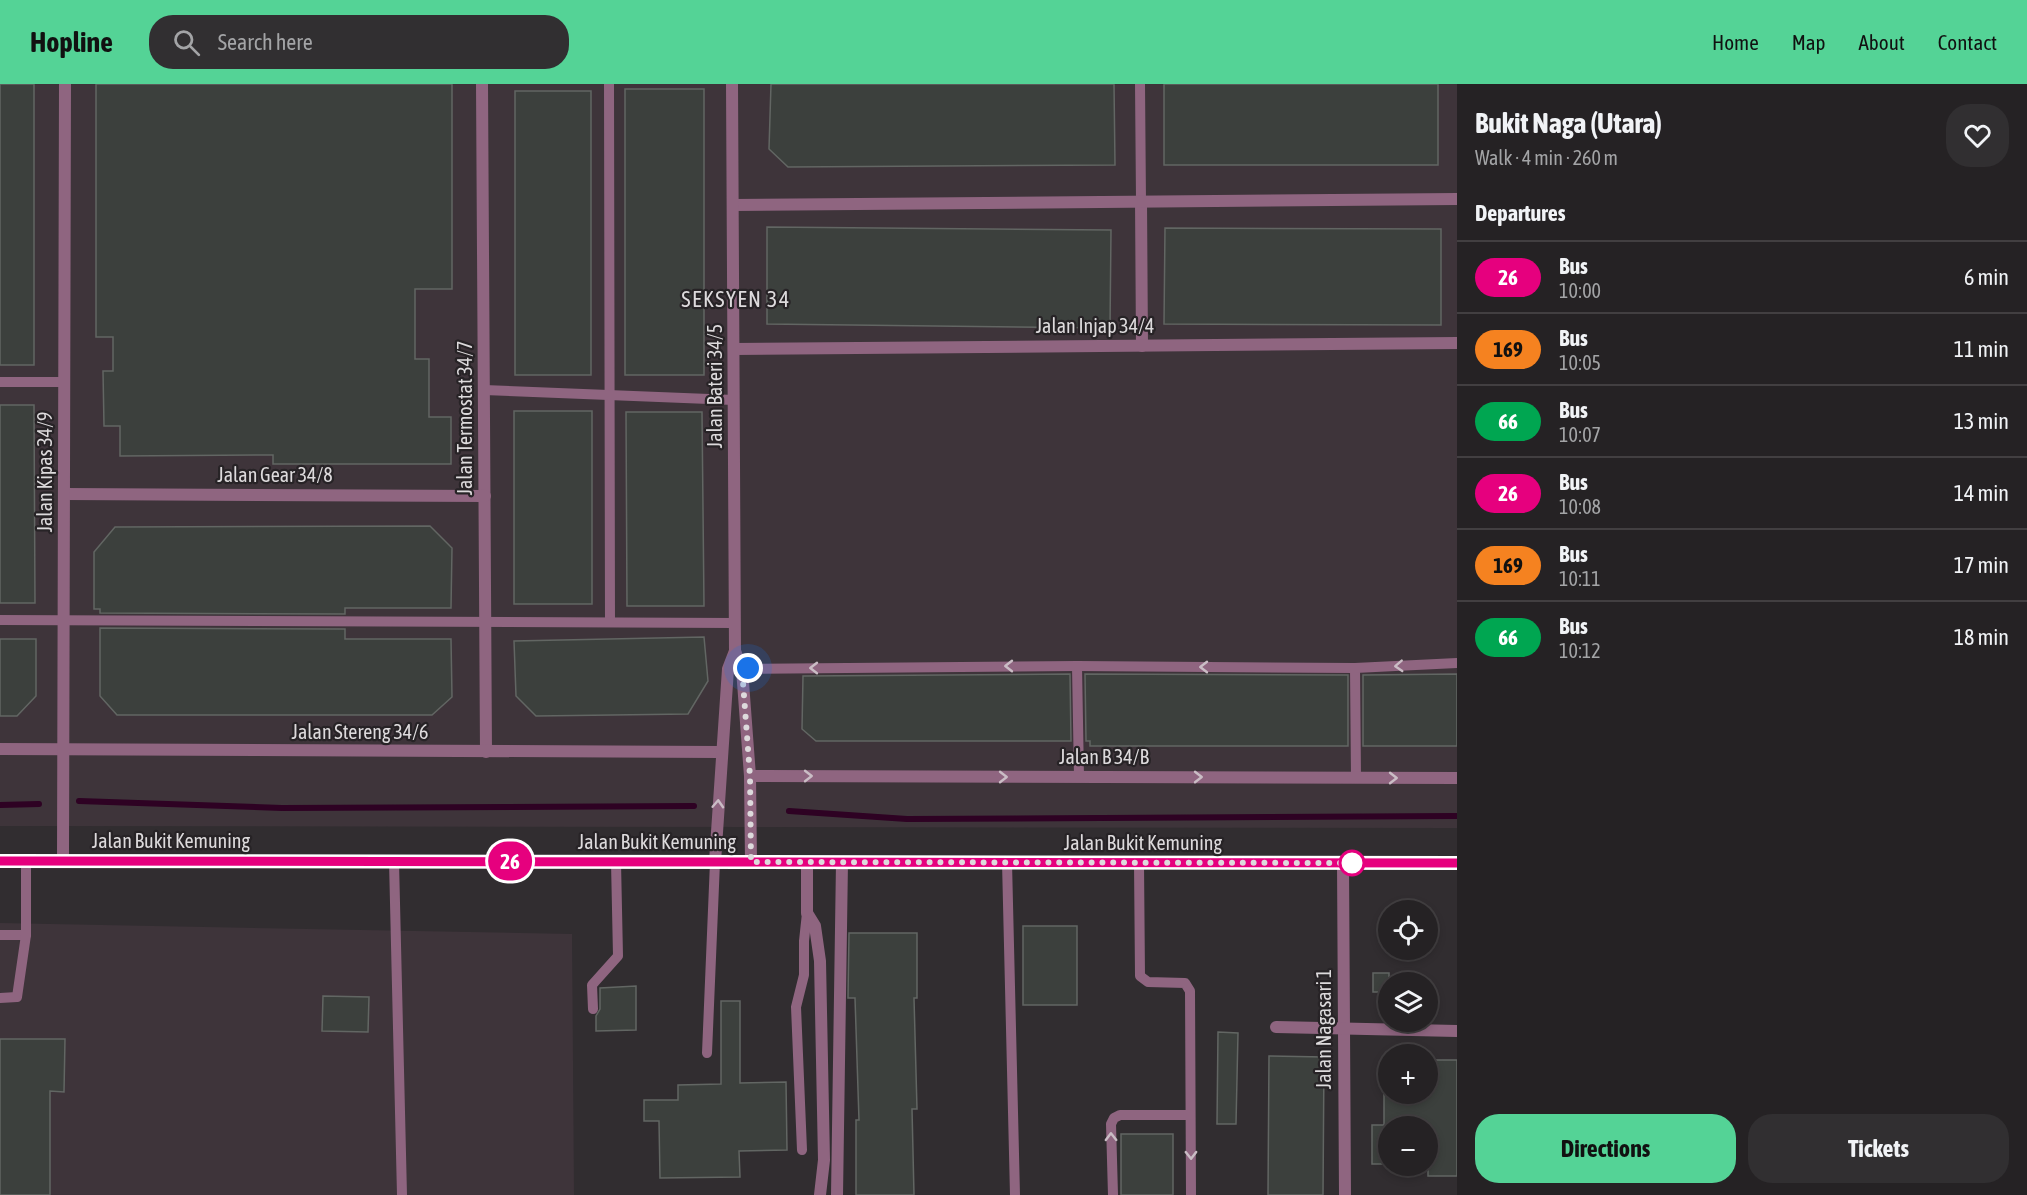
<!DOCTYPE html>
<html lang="en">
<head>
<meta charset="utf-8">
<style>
  body { margin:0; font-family:"Asap Condensed",sans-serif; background:#312f31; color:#f1f3f6; height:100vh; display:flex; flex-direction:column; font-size:22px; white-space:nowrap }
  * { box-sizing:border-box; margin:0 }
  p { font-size:20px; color:#a3a4a6 }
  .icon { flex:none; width:33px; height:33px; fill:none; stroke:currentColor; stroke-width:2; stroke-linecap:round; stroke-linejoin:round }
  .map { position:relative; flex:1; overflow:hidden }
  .details { display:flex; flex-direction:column; background:#252224; width:570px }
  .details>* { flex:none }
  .badge { padding:0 12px; border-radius:20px; font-size:21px; line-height:39px }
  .tools { position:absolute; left:1378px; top:816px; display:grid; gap:12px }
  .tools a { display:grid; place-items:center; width:60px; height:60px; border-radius:50%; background:#252224; box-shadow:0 3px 9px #0003,0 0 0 2px #423f41; font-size:30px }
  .you { position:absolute; width:30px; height:30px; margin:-15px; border:4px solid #fff; border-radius:50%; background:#1a73e8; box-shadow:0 0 0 9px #1a73e833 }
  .map>.badge { position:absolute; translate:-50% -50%; box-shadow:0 0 0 3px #fff }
  h2 { padding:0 18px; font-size:22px; line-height:54px }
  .round { display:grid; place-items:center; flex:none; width:63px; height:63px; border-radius:24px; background:#312f31 }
  .head { display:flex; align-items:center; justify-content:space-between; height:102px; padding:0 18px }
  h1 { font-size:28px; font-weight:700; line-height:45px }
  .cta { display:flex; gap:12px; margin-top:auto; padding:12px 18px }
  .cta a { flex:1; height:69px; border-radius:24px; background:#54d396; color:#111; font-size:24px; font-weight:700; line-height:69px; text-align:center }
  .cta a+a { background:#312f31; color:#f1f3f6 }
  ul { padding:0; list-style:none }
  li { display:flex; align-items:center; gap:18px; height:72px; padding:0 18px; border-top:2px solid #423f41 }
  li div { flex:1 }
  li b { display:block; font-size:22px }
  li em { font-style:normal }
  li .badge { min-width:66px; font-weight:700; text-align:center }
  header { display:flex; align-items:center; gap:36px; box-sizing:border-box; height:84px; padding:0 30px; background:#54d396; color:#111 }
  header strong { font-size:28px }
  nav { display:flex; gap:33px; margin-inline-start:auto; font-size:21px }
  .search { width:420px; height:54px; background:#312f31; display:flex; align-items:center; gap:15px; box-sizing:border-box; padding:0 21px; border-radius:24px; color:#a3a4a6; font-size:22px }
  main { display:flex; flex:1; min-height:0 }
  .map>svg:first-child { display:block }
  .built { fill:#3e343a }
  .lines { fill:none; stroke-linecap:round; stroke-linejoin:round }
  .stream { stroke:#2e0223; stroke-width:6 }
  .building { fill:#3c403d; stroke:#626663; stroke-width:1.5 }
  .lane { stroke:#8f6580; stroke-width:10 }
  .street { stroke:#8f6580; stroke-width:12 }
  .secondary { stroke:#c583ae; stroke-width:12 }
  .oneway { stroke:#cabdc5 }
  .line-casing { stroke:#fff; stroke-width:14 }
  .line { stroke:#e6007e; stroke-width:9 }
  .walk { stroke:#dddadc; stroke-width:6; stroke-dasharray:0 10.8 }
  .stop-dot { fill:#fff; stroke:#e6007e; stroke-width:3 }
  .labels { text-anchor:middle; stroke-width:4.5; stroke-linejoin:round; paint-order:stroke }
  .street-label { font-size:20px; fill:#dddadc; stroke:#272326 }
  .quarter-label { font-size:22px; letter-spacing:1.5px; fill:#dddadc; stroke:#272326 }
</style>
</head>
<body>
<header>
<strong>Hopline</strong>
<div class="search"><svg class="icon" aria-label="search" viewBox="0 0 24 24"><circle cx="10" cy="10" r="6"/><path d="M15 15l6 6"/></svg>Search here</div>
<nav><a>Home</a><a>Map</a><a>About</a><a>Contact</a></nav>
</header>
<main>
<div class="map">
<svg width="1457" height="1111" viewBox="0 0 1457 1111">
  <rect width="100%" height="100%" fill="#312d30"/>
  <g class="built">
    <polygon points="0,0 1457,0 1457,744 0,742"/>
    <polygon points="0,839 572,850 574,1111 0,1111"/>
  </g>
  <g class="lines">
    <g class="stream">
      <polyline points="79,717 282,724 694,722"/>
      <polyline points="0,721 39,720"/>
      <polyline points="789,727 907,735 1457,732"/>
    </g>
  </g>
  <g class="building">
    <rect x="0" y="0" width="34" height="281"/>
    <polygon points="96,0 452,0 452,205 415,205 415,275 429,275 429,333 451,333 451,380 273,380 273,371 120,372 120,342 104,342 103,287 113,287 113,253 96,253"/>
    <polygon points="771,0 1114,0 1115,81 788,83 769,65"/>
    <rect x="1164" y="0" width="274" height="81"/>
    <rect x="625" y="5" width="79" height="286"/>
    <rect x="515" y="7" width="76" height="284"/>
    <polygon points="767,143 1111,146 1110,244 767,240"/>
    <polygon points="1165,144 1441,145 1441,241 1164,240"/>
    <polygon points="0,321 34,321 35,519 0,519"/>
    <rect x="514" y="327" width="78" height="193"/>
    <polygon points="626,328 702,328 704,522 627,522"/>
    <polygon points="430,442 452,464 451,524 345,524 345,530 100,529 100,525 94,525 94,468 115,443"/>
    <polygon points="100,544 345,545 345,555 451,555 452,613 432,631 117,631 100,612"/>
    <polygon points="704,553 708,597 688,630 536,632 516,612 514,557"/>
    <polygon points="0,555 36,555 36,612 17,632 0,632"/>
    <polygon points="1070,590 1071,657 816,657 802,645 803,592"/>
    <polygon points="1085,590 1348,591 1348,662 1090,662 1090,657 1086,657"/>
    <polygon points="1457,590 1457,662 1363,662 1363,591"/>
    <rect x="1023" y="842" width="54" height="79"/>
    <polygon points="849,849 917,849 917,914 914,914 917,1025 912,1025 914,1111 856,1111 856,1036 859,1036 855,914 848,914"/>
    <rect x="1373" y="889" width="16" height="19"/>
    <polygon points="636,902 636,946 596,947 596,932 600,925 600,904"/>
    <polygon points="323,912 369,913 368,948 322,947"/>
    <polygon points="721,917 740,917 740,999 786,998 787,1066 739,1067 740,1093 660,1094 659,1037 644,1037 644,1016 678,1016 678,1001 721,1000"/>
    <polygon points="1218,948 1238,949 1236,1040 1217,1040"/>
    <polygon points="0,955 65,955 64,1008 50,1007 50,1111 0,1111"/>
    <polygon points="1269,972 1324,973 1323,1111 1268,1111"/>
    <polygon points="1428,976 1457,976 1457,1092 1428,1092 1428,1042 1389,1042 1389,1080 1372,1080 1372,1041 1384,1041 1384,1010 1428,1010"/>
    <rect x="1121" y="1050" width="52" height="61"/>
  </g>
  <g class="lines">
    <g class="lane">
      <polyline points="609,0 610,538"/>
      <polyline points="1140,0 1141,117"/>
      <polyline points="0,298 64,298"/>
      <polyline points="484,306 734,316"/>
      <polyline points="0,536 735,539"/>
      <polyline points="1077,582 1079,693"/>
      <polyline points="1355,584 1356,694"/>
      <polyline points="734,585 1077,582 1355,584 1457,579"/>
      <polyline points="394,777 402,1111"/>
      <polyline points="1007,778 1015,1111"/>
      <polyline points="1139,779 1140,892 1148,898 1185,899 1190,907 1191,1111"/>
      <polyline points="0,851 26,851"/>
      <polyline points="0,914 17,913 26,851 26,777"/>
      <polyline points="593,925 592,901 618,872 616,778"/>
      <polyline points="707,969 715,778"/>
      <polyline points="802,1066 796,923 804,891 804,857 807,829"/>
      <polyline points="1113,1111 1111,1040 1114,1034 1120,1031 1190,1031"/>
    </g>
    <g class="street">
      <polyline points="482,0 486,668"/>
      <polyline points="1141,117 1142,262"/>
      <polyline points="733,121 1457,115"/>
      <polyline points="734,265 1457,259"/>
      <polyline points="64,410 485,412"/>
      <polyline points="735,567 742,585 750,692 751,778"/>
      <polyline points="0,665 720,668"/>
      <polyline points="750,692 1457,694"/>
      <polyline points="63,777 65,0"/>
      <polyline points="715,778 728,585 735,567 732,0"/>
      <polyline points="807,778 807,829 815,842 820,877 824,1076 820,1111"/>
      <polyline points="1343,779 1345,1111"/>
      <polyline points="1276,943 1457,947"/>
      <polyline points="837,1111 842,778"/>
    </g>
    <polyline class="secondary" points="0,777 1457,779"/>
  </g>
  <defs><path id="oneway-chevron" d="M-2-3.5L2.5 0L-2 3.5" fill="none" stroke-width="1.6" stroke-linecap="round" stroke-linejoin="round" transform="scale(1.5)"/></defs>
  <g class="oneway">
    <use href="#oneway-chevron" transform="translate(1009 582) rotate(180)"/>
    <use href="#oneway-chevron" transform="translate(1399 582) rotate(177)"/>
    <use href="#oneway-chevron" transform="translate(1204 583) rotate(-180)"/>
    <use href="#oneway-chevron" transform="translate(814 584) rotate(180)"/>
    <use href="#oneway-chevron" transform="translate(808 692)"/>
    <use href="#oneway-chevron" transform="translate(1003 693)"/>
    <use href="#oneway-chevron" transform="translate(1198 693)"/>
    <use href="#oneway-chevron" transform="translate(1393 694)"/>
    <use href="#oneway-chevron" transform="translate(718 720) rotate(-87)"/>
    <use href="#oneway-chevron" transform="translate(1111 1053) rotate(-91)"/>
    <use href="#oneway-chevron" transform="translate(1191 1071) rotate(89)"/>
  </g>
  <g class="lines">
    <g class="line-casing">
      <polyline id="line" points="0,777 1457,779"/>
    </g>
    <use href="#line" class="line"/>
    <polyline class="walk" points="748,584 742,585 750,692 751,778 1352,779"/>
  </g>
  <circle class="stop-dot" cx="1352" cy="779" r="12"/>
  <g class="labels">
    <g class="street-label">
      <text x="1095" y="249">Jalan Injap 34/4</text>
      <text transform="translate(715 302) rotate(-90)" y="7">Jalan Bateri 34/5</text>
      <text transform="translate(465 334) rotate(-90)" y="7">Jalan Termostat 34/7</text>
      <text transform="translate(45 388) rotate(-90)" y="7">Jalan Kipas 34/9</text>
      <text x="275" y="398">Jalan Gear 34/8</text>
      <text x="360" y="655">Jalan Stereng 34/6</text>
      <text x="1104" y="680">Jalan B 34/B</text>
      <text x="171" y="764">Jalan Bukit Kemuning</text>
      <text x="657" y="765">Jalan Bukit Kemuning</text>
      <text x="1143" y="766">Jalan Bukit Kemuning</text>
      <text transform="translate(1324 945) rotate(-90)" y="7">Jalan Nagasari 1</text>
    </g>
    <g class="quarter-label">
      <text x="736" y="223">SEKSYEN 34</text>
    </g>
  </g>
</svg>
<div class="tools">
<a><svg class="icon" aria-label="locate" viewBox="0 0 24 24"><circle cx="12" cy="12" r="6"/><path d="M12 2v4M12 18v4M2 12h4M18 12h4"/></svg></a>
<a><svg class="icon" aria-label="layers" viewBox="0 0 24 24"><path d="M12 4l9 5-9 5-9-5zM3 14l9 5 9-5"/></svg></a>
<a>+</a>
<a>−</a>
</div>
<div class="you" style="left:748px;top:584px"></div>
<b class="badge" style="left:510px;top:777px;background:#e6007e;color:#fff">26</b>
</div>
<section class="details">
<div class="head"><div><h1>Bukit Naga (Utara)</h1><p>Walk · 4 min · 260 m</p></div><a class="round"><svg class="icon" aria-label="heart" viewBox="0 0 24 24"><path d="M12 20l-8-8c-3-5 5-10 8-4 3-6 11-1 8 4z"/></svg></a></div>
<h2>Departures</h2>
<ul>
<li><span class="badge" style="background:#e6007e;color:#fff">26</span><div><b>Bus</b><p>10:00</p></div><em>6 min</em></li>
<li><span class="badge" style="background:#f58220;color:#111">169</span><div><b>Bus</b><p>10:05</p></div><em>11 min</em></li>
<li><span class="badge" style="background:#00a651;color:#fff">66</span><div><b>Bus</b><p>10:07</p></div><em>13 min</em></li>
<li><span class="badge" style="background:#e6007e;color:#fff">26</span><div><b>Bus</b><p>10:08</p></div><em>14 min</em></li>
<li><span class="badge" style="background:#f58220;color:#111">169</span><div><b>Bus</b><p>10:11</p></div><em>17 min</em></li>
<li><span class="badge" style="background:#00a651;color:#fff">66</span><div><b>Bus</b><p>10:12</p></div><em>18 min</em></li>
</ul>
<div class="cta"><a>Directions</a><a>Tickets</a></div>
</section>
</main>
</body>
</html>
